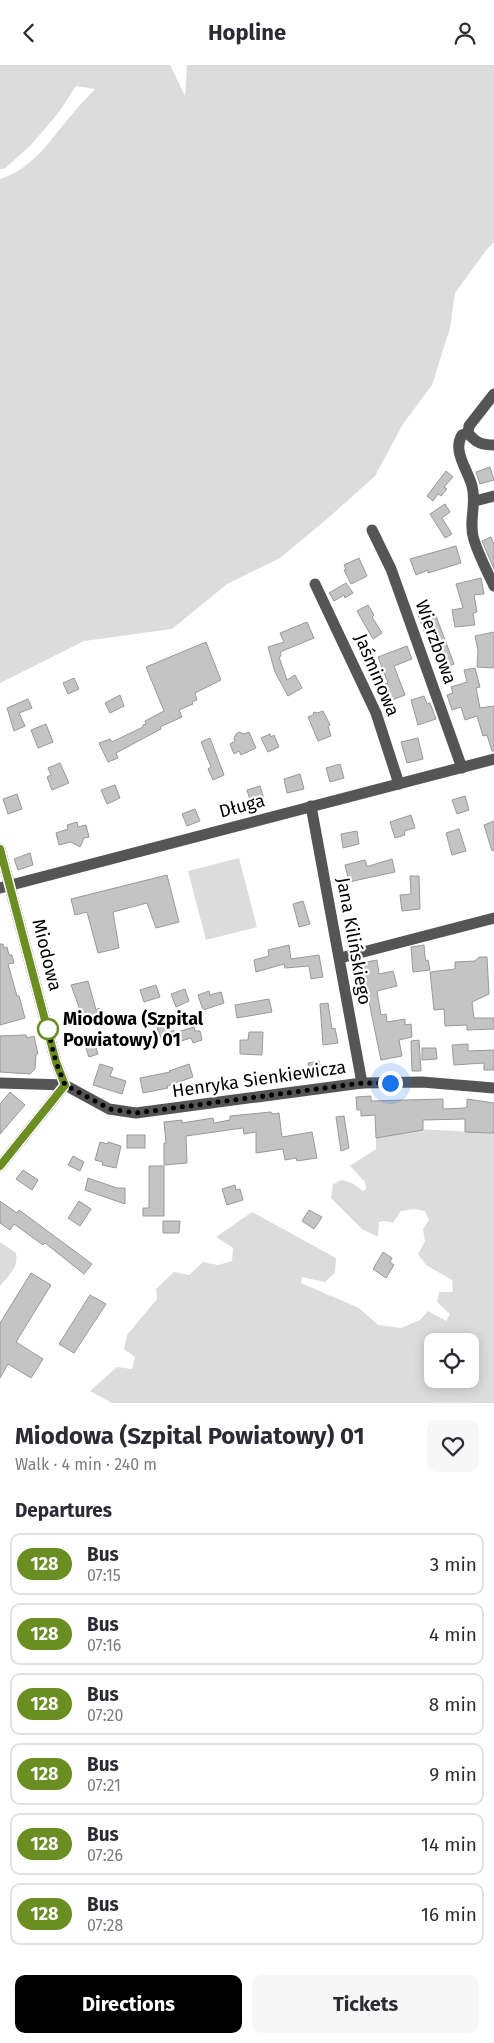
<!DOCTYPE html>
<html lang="en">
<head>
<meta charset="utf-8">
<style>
  body { margin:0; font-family:"Fira Sans",sans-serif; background:#f7f7f7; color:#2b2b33; height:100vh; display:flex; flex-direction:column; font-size:19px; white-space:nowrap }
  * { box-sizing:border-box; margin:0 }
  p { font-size:16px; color:#7c7c81 }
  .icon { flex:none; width:28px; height:28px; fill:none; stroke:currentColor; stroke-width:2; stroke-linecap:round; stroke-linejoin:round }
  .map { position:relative; height:1338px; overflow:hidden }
  .side { display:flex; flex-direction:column; background:#fff; flex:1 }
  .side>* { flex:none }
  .badge { padding:0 10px; border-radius:16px; font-size:18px; line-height:32px }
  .buttons { position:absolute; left:424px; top:1268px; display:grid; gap:10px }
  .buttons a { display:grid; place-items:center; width:55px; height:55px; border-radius:10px; background:#fff; box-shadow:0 2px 12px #0003; font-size:25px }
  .you { position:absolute; width:25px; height:25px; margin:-12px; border:4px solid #fff; border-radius:50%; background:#1a73e8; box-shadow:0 0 0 8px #1a73e833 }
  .map>.badge { position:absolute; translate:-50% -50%; box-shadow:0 0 0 2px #fff }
  h2 { padding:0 15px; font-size:19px; line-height:45px }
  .round { display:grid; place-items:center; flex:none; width:52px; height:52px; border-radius:10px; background:#f7f7f7 }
  .head { display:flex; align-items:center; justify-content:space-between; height:85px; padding:0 15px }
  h1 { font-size:24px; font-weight:700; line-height:38px }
  .button { display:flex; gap:10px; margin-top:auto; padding:10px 15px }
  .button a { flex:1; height:58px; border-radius:10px; background:#000; color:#fff; font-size:20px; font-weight:700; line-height:58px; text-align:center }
  .button a+a { background:#f7f7f7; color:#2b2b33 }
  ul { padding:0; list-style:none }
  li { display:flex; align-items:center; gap:15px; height:62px; margin:0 10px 8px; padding:0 5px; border:2px solid #e1e1e2; border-radius:10px }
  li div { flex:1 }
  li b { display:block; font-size:19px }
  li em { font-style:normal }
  li .badge { min-width:55px; font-weight:700; text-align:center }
  header { display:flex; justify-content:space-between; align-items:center; height:65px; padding:0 15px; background:#fff; font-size:22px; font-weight:700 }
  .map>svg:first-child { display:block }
  .green { fill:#dcdcdc; fill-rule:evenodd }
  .building { fill:#c4c4c4; stroke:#999 }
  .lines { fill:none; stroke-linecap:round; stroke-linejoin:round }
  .minor { stroke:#555; stroke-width:11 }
  .line-casing { stroke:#fff; stroke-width:11 }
  .line { stroke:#6b8e23; stroke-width:8 }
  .walk { stroke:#000; stroke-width:5; stroke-dasharray:0 9 }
  .stop-dot { fill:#fff; stroke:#6b8e23; stroke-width:2.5 }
  .labels { text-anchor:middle; stroke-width:4.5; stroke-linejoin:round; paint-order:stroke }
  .street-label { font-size:18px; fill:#000; stroke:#fff }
  .stop-label { font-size:18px; font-weight:bold; fill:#000; stroke:#fff; text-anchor:start }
</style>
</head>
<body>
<header><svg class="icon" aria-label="back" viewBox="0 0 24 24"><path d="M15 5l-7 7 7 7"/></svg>Hopline<svg class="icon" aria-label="person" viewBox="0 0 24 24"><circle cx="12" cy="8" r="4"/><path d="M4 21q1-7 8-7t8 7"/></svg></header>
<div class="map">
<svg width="494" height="1338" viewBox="0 0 494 1338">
  <rect width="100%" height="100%" fill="#fff"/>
  <g class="green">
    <path d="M0 0H170L185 31 187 0H494V177L487 184 455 228 450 263 432 320 403 359 375 411 327 454 280 493 227 519 172 564 84 576 0 618V114C35 103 51 73 74 47 80 39 88 32 95 24L76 21 59 47 31 80 4 104H0Z"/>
    <polygon points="239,793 257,862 206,875 188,806"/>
    <path d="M418 1064 494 1068V1338H112L90 1326 117 1302 132 1304 135 1292 124 1284 127 1270 157 1234 156 1224 174 1207 189 1210 203 1197 218 1200 232 1196 233 1183 216 1172 252 1147 336 1193 335 1208 325 1217 302 1212 301 1218 359 1243 378 1260 401 1263 420 1255 428 1246 446 1256 450 1249 437 1237 439 1227H453L452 1215 426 1200 418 1189 425 1176 423 1164 429 1155 425 1146 414 1144 401 1146 393 1158 385 1156 379 1157 378 1172 362 1164 331 1133 333 1119 342 1115 352 1118 363 1126 366 1124 365 1117 350 1101 376 1084V1073ZM432 1276H470V1314H432Z"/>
    <path d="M0 1177 16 1188C19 1202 9 1210 0 1221Z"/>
  </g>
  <g class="building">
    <polygon points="490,402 494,415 480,419 476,407"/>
    <polygon points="446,406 453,412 444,422 447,424 441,431 438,429 433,436 427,431"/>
    <polygon points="445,439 450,447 442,453 452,469 445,473 430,449"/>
    <polygon points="491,472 494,479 494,504 482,476"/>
    <polygon points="456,481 461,498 428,508 428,505 416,510 410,494"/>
    <polygon points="359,493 367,511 351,519 344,505 346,504 344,500"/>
    <polygon points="481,513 484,529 474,530 477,547 473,548 475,560 455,562 452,545 463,543 456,519"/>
    <polygon points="346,518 353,528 345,533 344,530 334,536 329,528"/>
    <polygon points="368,540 374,550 372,552 382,568 373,574 357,546"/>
    <polygon points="430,542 433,550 436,551 454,599 445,603 435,580 438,579 432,563 424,566 417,547"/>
    <polygon points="307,557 314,573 280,587 281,591 279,592 287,615 295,610 302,623 288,631 275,607 268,582 284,577 280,568"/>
    <polygon points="494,567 494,603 477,602 478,585 475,571"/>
    <polygon points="206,577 221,615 195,628 197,635 192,637 193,639 179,645 182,652 160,662 161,664 116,688 118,693 108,697 99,678 110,674 112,677 143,662 143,660 146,659 145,656 164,646 146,602"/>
    <polygon points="407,581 412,594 394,601 405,630 384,638 381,629 388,627 385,619 388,618 378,592"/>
    <polygon points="475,603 480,622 476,623 480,643 494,641 494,686 492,686 487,670 483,671 477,651 465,655 461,642 452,645 447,630 453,628 451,622 467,617 464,605"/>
    <polygon points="74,613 79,624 68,629 63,618"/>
    <polygon points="120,630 124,641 110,648 105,638"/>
    <polygon points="424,631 427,639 430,638 436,654 418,660 411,635"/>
    <polygon points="28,634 32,643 19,648 25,661 14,666 7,643"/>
    <polygon points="323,646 330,660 328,661 331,671 318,676 308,652 313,650 314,647 317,648"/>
    <polygon points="46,659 53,677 38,683 31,665"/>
    <polygon points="239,667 244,669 249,667 256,683 241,690 239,686 234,689 230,679 235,676 234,673 236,669"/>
    <polygon points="270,669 271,672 274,670 279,682 268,687 261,673"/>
    <polygon points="210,673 224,710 213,715 208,704 211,702 201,677"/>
    <polygon points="418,673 423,694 407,698 401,677"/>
    <polygon points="60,698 69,718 52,725 47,712 51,710 48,703"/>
    <polygon points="340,699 344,713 330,717 326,703"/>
    <polygon points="300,709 304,724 287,728 284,714"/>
    <polygon points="115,720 120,733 107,739 101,725"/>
    <polygon points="260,721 264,734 251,738 247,725"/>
    <polygon points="17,729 22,744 8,749 3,734"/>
    <polygon points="465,731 469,745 457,749 452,735"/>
    <polygon points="195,744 200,756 187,761 182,749"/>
    <polygon points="411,750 415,763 404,766 405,770 395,773 390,757"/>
    <polygon points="494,756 494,785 492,786 484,760"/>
    <polygon points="77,757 78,762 86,760 89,772 84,773 80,782 71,777 59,780 56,768 68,764 67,760"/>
    <polygon points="459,764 466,786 452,790 446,768"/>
    <polygon points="357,766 359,779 343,783 341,769"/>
    <polygon points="30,788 33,800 18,805 14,794"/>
    <polygon points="392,794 395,807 349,817 345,800 365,795 367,801 369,801"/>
    <polygon points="167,810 179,857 156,863 147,838 113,847 119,883 98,888 87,847 75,850 71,834"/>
    <polygon points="410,811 419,811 420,844 402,846 400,830 411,829"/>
    <polygon points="303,836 310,859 299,862 293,839"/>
    <polygon points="0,879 3,879 4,883 7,882 9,890 12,890 14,898 8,899 17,931 19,931 25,953 0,960"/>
    <polygon points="289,880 291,894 319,890 323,912 311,914 309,901 285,903 284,899 256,907 254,895 269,891 268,885"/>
    <polygon points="424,880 425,892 426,896 428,895 430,905 413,907 411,882"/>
    <polygon points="479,892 487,892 489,929 472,937 474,953 494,953 494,964 467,965 467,960 445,961 444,944 434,945 430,907 455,904 455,897 475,896"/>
    <polygon points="377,895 379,909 393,906 397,921 377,926 381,950 386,949 387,957 405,954 405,960 411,959 412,972 399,975 402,991 381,995 361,898"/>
    <polygon points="88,916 96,945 99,943 103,951 83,960 76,947 80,945 71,920"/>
    <polygon points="156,920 160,932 144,937 140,925"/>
    <polygon points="185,924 189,936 176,942 171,929"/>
    <polygon points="209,926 210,930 221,927 224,938 203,945 198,930"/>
    <polygon points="269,934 272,947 237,953 235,940"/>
    <polygon points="328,938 332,964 335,963 338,978 323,980 320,939"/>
    <polygon points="166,957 169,967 174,965 174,968 194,962 195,966 200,966 202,975 193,978 191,973 164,981 156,960"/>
    <polygon points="249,967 263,967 262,990 240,989 240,975 248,975"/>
    <polygon points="26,970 27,973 34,971 38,989 36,989 35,1004 30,1009 0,1007 0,971"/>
    <polygon points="92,972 98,989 89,992 83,975"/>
    <polygon points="419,975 421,1006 412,1006 411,976"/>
    <polygon points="468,979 468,986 494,985 494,1005 484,1005 484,998 454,1000 452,980"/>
    <polygon points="422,983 436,983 437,994 422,995"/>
    <polygon points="319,996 321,1006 310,1008 308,998"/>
    <polygon points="100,999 113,1003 110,1011 126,1016 122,1029 93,1020"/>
    <polygon points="189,999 193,1012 167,1021 168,1023 143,1028 140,1013 170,1007 169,1006"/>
    <polygon points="10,1027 25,1040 0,1069 0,1039"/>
    <polygon points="371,1031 371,1036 443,1034 443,1044 464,1043 467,1042 467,1034 494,1038 494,1068 465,1067 465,1054 423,1055 423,1065 376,1073 375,1050 361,1051 361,1045 357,1045 356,1032"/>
    <polygon points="271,1047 272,1049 279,1048 282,1072 312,1067 317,1093 297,1096 296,1093 285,1095 283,1084 256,1088 256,1067 244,1069 243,1063 186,1071 187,1098 164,1100 164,1078 166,1078 164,1057 182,1055 182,1058 213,1053 214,1058 230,1055 230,1051"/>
    <polygon points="344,1051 349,1083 341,1086 336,1052"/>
    <rect x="127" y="1070" width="18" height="13"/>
    <polygon points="100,1077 108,1079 108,1077 121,1081 116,1103 102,1100 103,1097 95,1095"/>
    <polygon points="73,1091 84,1097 80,1106 68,1100"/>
    <polygon points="149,1101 164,1101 164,1151 143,1151 143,1143 149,1143"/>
    <polygon points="23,1105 38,1115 32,1125 16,1114"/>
    <polygon points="88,1113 117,1123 125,1123 125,1139 85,1125"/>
    <polygon points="235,1120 236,1125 240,1124 243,1135 227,1140 222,1124"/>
    <polygon points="0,1136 17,1148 19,1145 92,1199 84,1209 45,1178 43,1180 14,1159 10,1165 0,1158"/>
    <polygon points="79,1136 91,1144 80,1161 68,1153"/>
    <polygon points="309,1145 322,1152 314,1164 302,1156"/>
    <polygon points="163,1156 180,1156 179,1168 163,1168"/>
    <polygon points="383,1187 392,1193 390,1197 394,1200 386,1213 373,1204"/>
    <polygon points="31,1208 51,1220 16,1277 43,1294 31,1313 8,1299 0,1313 0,1258"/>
    <polygon points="90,1230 106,1239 74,1288 59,1279"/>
  </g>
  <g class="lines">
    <g class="minor">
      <path d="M494 329 469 361 468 368C476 378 482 380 494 380"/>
      <path d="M468 368 462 370C452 386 468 405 472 421 477 439 468 457 474 475 479 491 487 506 494 521"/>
      <polyline points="475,436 494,431"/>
      <polyline points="372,465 391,504 462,703"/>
      <polyline points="315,519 376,648 399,719"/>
      <polyline points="311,741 362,1018"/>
      <polyline points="0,784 56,997 65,1020"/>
      <polyline points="0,823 494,694"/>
      <polyline points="340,893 494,853"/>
      <polyline points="0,1018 65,1020 109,1044 136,1048 362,1018 422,1017 494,1023"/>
      <polyline points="0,1101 65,1020"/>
    </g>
  </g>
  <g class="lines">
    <g class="line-casing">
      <polyline id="line" points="0,784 56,997 65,1020 0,1101"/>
    </g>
    <use href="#line" class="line"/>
    <polyline class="walk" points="48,964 47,961 56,997 65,1020 110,1044 136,1048 362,1018 390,1018"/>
  </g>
  <circle class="stop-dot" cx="48" cy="964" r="10"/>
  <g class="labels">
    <g class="street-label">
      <text transform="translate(436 577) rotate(70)" y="6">Wierzbowa</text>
      <text transform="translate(377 610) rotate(67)" y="6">Jaśminowa</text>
      <text transform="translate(242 741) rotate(-15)" y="6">Długa</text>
      <text transform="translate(354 876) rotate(80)" y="6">Jana Kilińskiego</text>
      <text transform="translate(47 890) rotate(76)" y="6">Miodowa</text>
      <text transform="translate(259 1014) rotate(-8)" y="6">Henryka Sienkiewicza</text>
    </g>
    <g class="stop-label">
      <text x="63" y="960">Miodowa (Szpital<tspan x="63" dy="21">Powiatowy) 01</tspan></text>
    </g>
  </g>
</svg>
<div class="buttons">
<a><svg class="icon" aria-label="locate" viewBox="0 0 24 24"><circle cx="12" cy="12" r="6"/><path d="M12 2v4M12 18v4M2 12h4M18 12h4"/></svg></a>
</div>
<div class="you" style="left:390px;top:1018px"></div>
</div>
<section class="side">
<div class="head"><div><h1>Miodowa (Szpital Powiatowy) 01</h1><p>Walk · 4 min · 240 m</p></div><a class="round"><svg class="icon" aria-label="heart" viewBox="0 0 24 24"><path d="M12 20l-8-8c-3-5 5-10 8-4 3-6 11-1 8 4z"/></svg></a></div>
<h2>Departures</h2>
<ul>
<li><span class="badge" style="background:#6b8e23;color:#fff">128</span><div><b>Bus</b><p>07:15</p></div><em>3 min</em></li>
<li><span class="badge" style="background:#6b8e23;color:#fff">128</span><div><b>Bus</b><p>07:16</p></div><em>4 min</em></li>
<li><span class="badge" style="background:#6b8e23;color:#fff">128</span><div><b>Bus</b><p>07:20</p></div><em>8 min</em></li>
<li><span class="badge" style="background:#6b8e23;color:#fff">128</span><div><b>Bus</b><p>07:21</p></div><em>9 min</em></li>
<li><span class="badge" style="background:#6b8e23;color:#fff">128</span><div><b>Bus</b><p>07:26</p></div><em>14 min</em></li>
<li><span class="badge" style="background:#6b8e23;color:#fff">128</span><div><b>Bus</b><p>07:28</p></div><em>16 min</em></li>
</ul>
<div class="button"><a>Directions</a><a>Tickets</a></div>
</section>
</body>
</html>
